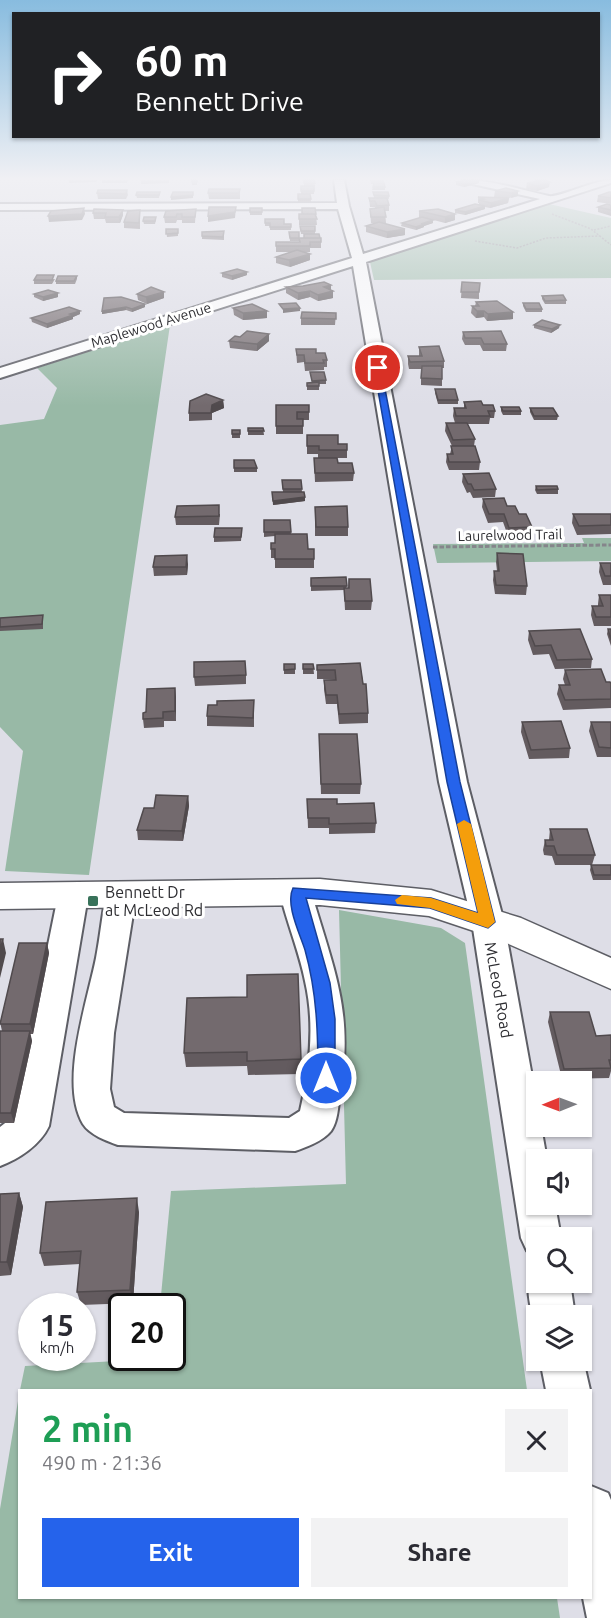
<!DOCTYPE html>
<html lang="en">
<head>
<meta charset="utf-8">
<style>
	:root { --surface:#fff; --page:#f2f2f3; --text:#2b2b33; --muted:#7c7c81; --accent:#2563eb }
	body { margin:0; font-family:Ubuntu,sans-serif; background:var(--page); color:var(--text); height:100vh; display:flex; flex-direction:column; font-size:22px; white-space:nowrap }
	* { box-sizing:border-box; margin:0 }
	p { font-size:20px; color:var(--muted) }
	.icon { flex:none; width:33px; height:33px; fill:none; stroke:currentColor; stroke-width:2; stroke-linecap:round; stroke-linejoin:round }
	.map { position:relative; flex:1; overflow:hidden }
	.sheet { position:absolute; left:18px; top:1389px; width:574px; height:210px; display:flex; flex-direction:column; background:var(--surface); border-radius:0px; box-shadow:0 2px 4px #0004 }
	.sheet>* { flex:none }
	.guide { position:absolute; left:12px; top:12px; width:588px; height:126px; border-radius:0px; box-shadow:0 2px 4px #0004; background:#202124; color:#fff; overflow:hidden }
	.needle { width:39px; rotate:269deg }
	.controls { position:absolute; left:526px; top:1071px; display:grid; gap:12px }
	.controls a { display:grid; place-items:center; width:66px; height:66px; border-radius:0px; background:var(--surface); box-shadow:0 2px 4px #0004; font-size:30px }
	.speed { position:absolute; left:18px; top:1293px; display:flex; gap:12px; font-size:30px; font-weight:700; text-align:center }
	.speed>* { display:grid; place-content:center; width:78px; height:78px; border-radius:50%; background:var(--surface); box-shadow:0 2px 4px #0004; line-height:1 }
	.speed small { font-size:15px; font-weight:400 }
	.speed .limit { border:3px solid #111; border-radius:9px; background:#fff; color:#111 }
	.pin { position:absolute; display:grid; place-items:center; width:51px; height:51px; color:#fff; margin:-26px; border:3px solid #fff; border-radius:50%; box-shadow:0 2px 6px #0007 }
	.me { position:absolute; width:66px; margin:-33px; rotate:0deg; stroke-linejoin:round; filter:drop-shadow(0 0 4px #0008) }
	.turn { display:flex; align-items:center; gap:21px; height:126px; padding:0 24px; font-size:27px }
	.turn .icon { width:78px; height:78px; stroke-width:2.5 }
	.turn b { display:block; font-size:42px; line-height:51px }
	.round { display:grid; place-items:center; flex:none; width:63px; height:63px; border-radius:0px; background:var(--page) }
	.summary { display:flex; align-items:center; justify-content:space-between; height:102px; padding:0 24px }
	h1 { font-size:36px; font-weight:700; line-height:45px; color:#1e9e55 }
	.cta { display:flex; gap:12px; margin-top:auto; padding:12px 24px }
	.cta a { flex:1; height:69px; border-radius:0px; background:var(--accent); color:#fff; font-size:24px; font-weight:700; line-height:69px; text-align:center }
	.cta a+a { background:var(--page); color:var(--text) }
	.map>svg:first-child { display:block }
	.green { fill:#98b9a6 }
	.lines { fill:none; stroke-linecap:round; stroke-linejoin:round }
	.minor-casing { stroke:#5d5e65; stroke-width:4 }
	.major-casing { stroke:#5d5e65; stroke-width:3 }
	.path-far1 { stroke:#85858b; stroke-width:1.5; stroke-dasharray:2 1.5; stroke-linecap:butt }
	.path { stroke:#85858b; stroke-width:3; stroke-dasharray:4.5 2; stroke-linecap:butt }
	.minor { fill:#fff; fill-rule:evenodd }
	.major { fill:#fff; fill-rule:evenodd }
	.wall { fill:#635b5f }
	.shaded-wall { fill:#504a4d }
	.building { fill:#736a6e; stroke:#504a4d; stroke-width:1.5 }
	.route { fill:#2563eb; stroke:#184099; stroke-width:1.5 }
	.slow { fill:#f59e0b }
	.poi-dot { fill:#38725a; stroke:#fff; stroke-width:2 }
	.labels { text-anchor:middle; dominant-baseline:central; stroke-width:6; stroke-linejoin:round; paint-order:stroke }
	.far-street-label { font-size:14px; fill:#2e2e32; stroke:#fff }
	.poi-label { font-size:16px; fill:#2e2e32; stroke:#fff; text-anchor:start }
	.street-label { font-size:16px; fill:#2e2e32; stroke:#fff }
</style>
</head>
<body>
<div class="map">
<svg width="611" height="1618" viewBox="0 0 611 1618">
	<rect width="100%" height="100%" fill="#dedee7"/>
	<path class="green" d="M549,204L611,218V278L374,280L370,262Z
		M170,325L89,875L5,871L23,751L0,727V425L44,419L57,388L37,368Z
		M582,538H611V561L437,563L433,544L584,543Z
		M339,910L441,928L465,943L527,1390H20L25,1366L172,1358V1306H160L171,1191L346,1184Z
		M19,1395L20,1598H557L560,1618H0V1509Z"/>
	<g class="lines">
		<g class="minor-casing">
			<path id="minor" d="M334,180H344L349,206L363,254L540,199L468,183L463,180C494,180 520,190 549,196C558,198 595,180 611,180V183L366,262L467,782L504,922L537,1104V1126H541L547,1160H537V1204H555L561,1238H537V1255L527,1251L521,1238L472,922L439,782L353,266L0,378V368L352,258L338,209L0,210V204L337,203Z
				M299,881L310,884L314,892L315,905C337,978 353,1017 340,1095C338,1106 338,1121 331,1131C323,1141 307,1147 295,1151L118,1145C107,1141 90,1135 83,1124C59,1083 87,1003 96,958C100,937 102,916 106,895L110,887L121,884L132,887L136,895L114,1033L110,1089L114,1107L124,1113L289,1118L300,1111C310,1069 315,1024 305,981C300,956 290,930 283,905L284,892L288,884Z
				M73,885L84,888L88,896L49,1126C40,1145 19,1159 0,1166V1127L13,1117L58,896L62,888Z
				M537,1267V1282H570L575,1316H537V1327C530,1310 522,1279 537,1267Z
				M582,1355L590,1390H546L540,1360H582Z
				M591,1486L608,1493L611,1500V1618H587L583,1598H591Z"/>
		</g>
		<g class="major-casing">
			<path id="major" d="M320,879L431,890L521,918L611,958V989L495,938L429,916L320,905L0,909V883Z"/>
		</g>
		<path class="path-far1" d="M552,214L591,229L611,245
			M594,230L611,226
			M475,241L517,248L546,238L600,236"/>
		<path class="path" d="M433,547L611,545"/>
		<use href="#minor" class="minor"/>
		<use href="#major" class="major"/>
	</g>
	<path class="wall" d="M69,180H98L96,182L69,183Z
		M102,180H128L127,183H102Z
		M141,180H169V183L141,184Z
		M197,180V185H192V182Z
		M304,180H314L315,186H304Z
		M370,180H384V182L378,183L385,187V190H372L374,184H371Z
		M536,180L549,187L537,191L526,189L527,183L535,182Z
		M456,182L479,183L464,187L456,185Z
		M301,186H314V194H310L311,202H298V194H301Z
		M240,189V199H209L208,193Z
		M127,190L128,195L126,199H98L97,193Z
		M495,191H518V196L509,198L508,203L490,208L485,207V209L465,215L455,213V210L479,205V203H478V197H494Z
		M160,192L159,198H137L136,195Z
		M373,192L389,196V199L387,198L389,205V211H385L386,223H380L405,235L387,238L366,232V226L379,223H371L370,209L375,208V207H370L369,198H374Z
		M611,192V204L597,202L598,196Z
		M611,205V216L598,212V207Z
		M250,208H262V215H250Z
		M196,209L195,223H182V220H177L176,223H165L164,217Z
		M123,210V215L120,223H106L105,219H94L93,213Z
		M419,211L455,214V220L445,223L422,217L433,223L424,226V227L416,230L401,226L402,223L422,217H419Z
		M299,214L316,215L317,225H299Z
		M140,216V229L124,228V222Z
		M265,219L284,224H291V230H270V226H265Z
		M156,220L155,224H144L143,221Z
		M300,226H315V234H301Z
		M166,229H178V236L167,237Z
		M224,231V240L202,239V232Z
		M289,232H299V241H290Z
		M304,234L321,238V248H310V252H304L310,260L290,267L276,263V257L291,252H276V242H300L304,238Z
		M222,273L247,275L232,280L222,277Z
		M77,276V279L75,284H56V281Z
		M55,279L52,284H34V280Z
		M462,282L479,292V299L461,298Z
		M286,287L331,291L333,298L318,301L310,297L298,300L286,293Z
		M58,293V297L43,301L34,297V294Z
		M137,294L164,298L147,304L138,300Z
		M542,296L566,300V304H545L542,299Z
		M476,302L513,312V319L487,321L484,317L476,318L471,313L472,306H475Z
		M523,303L542,309V312H526L523,306Z
		M145,304V307L132,312L126,310L102,314V311Z
		M233,308L267,311V318L243,320L234,315Z
		M80,311V314L73,317V319L47,328L32,322L31,318Z
		M336,313L335,325H301V318Z
		M534,325L559,328L551,333L534,328Z
		M463,332L507,344L506,351H483L480,345H465L462,339Z
		M269,334V341L257,351L230,348L229,341L240,337Z
		M419,347L444,361V368H442V386L421,385V369H409L408,364V356H419Z
		M296,349L316,353L327,360V367H324V370L305,371L304,362L297,363Z
		M310,372L326,380V384H319V390H307V383L312,382Z
		M435,389L458,400V404H438L435,393Z
		M223,400L224,408L212,413V420L189,421V413Z
		M464,402L483,405L495,411L494,418H490L489,424H467L475,439L474,446L480,462L479,470H449L446,462L447,454H450L452,446L445,431L446,423H455L453,416L454,408H464Z
		M276,405H309V420H303V434H276Z
		M501,407L521,411V415H503L501,411Z
		M530,408L558,416L557,420H534L530,412Z
		M248,428H263L264,435H248Z
		M232,430H240V438H232Z
		M307,435L338,444L347,450V458H337L338,463L354,473L353,481L315,482L314,458H318V454H307Z
		M234,468H257V472H234Z
		M463,474L496,489L495,497L473,498L470,492L467,493L462,482Z
		M282,480H301L302,492L305,501L273,505L272,492H283Z
		M536,486L558,489V494H537L535,490Z
		M483,499L507,506L519,514L532,527L531,536H508L503,522L488,523L482,507Z
		M315,507L348,527V536H315Z
		M220,514L219,525H176L175,517Z
		M573,514H611V534L577,535L572,523Z
		M290,520L291,534L308,549H314V568H275V558H271V549L275,543V536L264,537V532Z
		M242,528L241,541L214,542V537Z
		M497,553L527,586L526,595L495,594L493,580L494,571H497L496,562Z
		M600,563H611V585H603L599,572Z
		M188,564L187,575L154,576L153,567Z
		M311,578L347,586L346,588H348L349,579L372,601L371,610H345L344,590L311,591Z
		M599,595H611V626H594L591,615L592,606H598V604Z
		M43,615V629L0,631V618Z
		M608,629H611V646L607,634Z
		M529,631L592,659L591,668L555,669L549,654L533,655L528,640Z
		M360,663L368,713V723L339,724L337,704H326L324,689V680L335,679H317V665Z
		M284,664H295V674H284Z
		M303,664H313L314,674H303Z
		M565,670L611,684V708L563,710L557,694L559,685H565L563,679Z
		M246,675V684L195,686L194,677Z
		M175,688L176,721H164V727L144,728L143,719L146,712Z
		M254,700V727L207,726V716L217,705Z
		M522,722L570,748L569,758L529,759L521,732Z
		M591,722H611V757H597L589,731Z
		M319,734L361,784L360,794H321Z
		M188,796L189,806L183,841L138,840L137,830L154,808Z
		M307,799L376,823L375,833L329,834V828H308Z
		M550,829L595,855L592,865H555L552,856L544,855L543,850L545,840H549Z
		M591,865H611V880H593L590,870Z
		M47,943L49,953L33,1034H30L32,1041L14,1123H0V1031H2L0,1022Z
		M187,998L301,1059V1074L248,1075L247,1066L186,1067L184,1053Z
		M550,1012L596,1036L611,1035V1071L609,1078L562,1079L548,1022Z
		M19,1193L23,1207L11,1275L0,1276V1194Z
		M139,1212L133,1303L81,1305L77,1292L80,1264L44,1266L40,1253Z"/>
	<path class="shaded-wall" d="M384,180V182L371,184L372,181Z
		M479,180V183L464,187V184Z
		M550,182L549,187L537,191V186Z
		M518,191V196L511,198L512,193Z
		M193,192V198L171,200V197Z
		M509,198L508,203L490,208L491,203Z
		M485,206V209L465,215V212Z
		M236,207L235,218L208,222V216Z
		M84,208L85,214L82,220L49,222L48,216Z
		M123,210V215L120,223L119,217Z
		M455,214V220L445,223V217Z
		M433,220V223L424,226V227L416,230V227L421,224Z
		M405,229V235L387,238V232Z
		M310,254V260L290,267L289,260Z
		M247,272V275L232,280V276Z
		M331,285V292L333,291V298L318,301V295L324,287Z
		M310,291V297L298,300V293Z
		M164,292V298L147,304L146,297Z
		M58,293V297L43,301V297Z
		M145,304V307L132,312V309Z
		M126,307V310L102,314V311Z
		M300,308V311L283,313V309Z
		M80,311V314L73,317V319L47,328V324L70,314Z
		M267,311V318L243,320V313Z
		M477,311H484V317L476,318Z
		M513,312V319L487,321L488,314Z
		M560,325L559,328L551,333L552,329Z
		M269,334V341L257,351V344Z
		M223,400L224,408L212,413V420V405Z
		M305,497V501L273,505V501Z
		M187,555L188,564L187,575L186,567Z
		M175,688L176,697V721L175,711Z
		M188,796L189,806L183,841L182,831Z
		M3,939L6,953L0,978V950Z
		M47,943L49,953L33,1034L30,1024Z
		M30,1031L32,1041L14,1123L11,1113Z
		M19,1193L23,1207L11,1275L7,1262Z
		M137,1198L139,1212L133,1303L130,1290Z"/>
	<path class="building" d="M192,180H197V182H192Z
		M304,180H314L315,183H304Z
		M466,180H479L464,184L456,182Z
		M535,180H546L550,182L537,186L527,183L540,181Z
		M374,183H384L385,187H373Z
		M301,186H314V191H301Z
		M506,188L518,191L512,193L495,191Z
		M209,189H240L239,193H208Z
		M98,190H127L126,194L97,193Z
		M137,192H160L159,195H136Z
		M173,192H193V195L171,197Z
		M373,192H388L389,196L374,195Z
		M609,192H611V198L598,196Z
		M298,194H310L311,199H298Z
		M478,197L509,198L491,203L479,200L484,199Z
		M369,198H387L389,205L377,206L375,201H370Z
		M475,204L485,206L465,212L455,210Z
		M607,204L611,205V210L598,207Z
		M209,207H236L235,212L208,216Z
		M384,207L386,217H371L370,209Z
		M84,208L82,214L48,216L51,211Z
		M250,208H262V212H250Z
		M302,208H315L316,214H302Z
		M94,209L123,210L119,217H105L106,213H93Z
		M196,209L195,217H182V214H177L176,217H164L166,211Z
		M438,209L455,214L445,217L419,211Z
		M140,210L139,223L124,222L128,211Z
		M299,214H315L317,219H299Z
		M144,217H156L155,221H143Z
		M422,217L433,220L421,224H424L416,227L402,223Z
		M265,219H284V224H291V227H270V223H265Z
		M379,222L405,229L387,232L366,226Z
		M300,226H315V231H301Z
		M166,229H178V233L166,234Z
		M224,231L223,237L202,236V232Z
		M289,232H299V238H290Z
		M304,234H319L320,238H304Z
		M299,238H321V242H310V246H276V242H300Z
		M297,250L310,254L289,260L276,257Z
		M237,269L247,272L232,276L222,273Z
		M37,275H54L52,280H34Z
		M58,276H77L74,281H56Z
		M324,282L331,285L324,287L333,291L318,295L310,291L298,293L286,287L303,286Z
		M462,282L480,283L479,292H461Z
		M151,287L164,292L146,297L137,294Z
		M48,290L58,293L43,297L34,294Z
		M563,295L566,300L545,301L542,296Z
		M121,297L145,304L132,309L126,307L102,311L104,298Z
		M497,301L513,312L488,314L484,311H477L472,306H479L476,302Z
		M296,303L300,308L283,309L279,304Z
		M523,303H539L542,309H526Z
		M252,304L267,311L243,313L233,308Z
		M69,307L80,311L70,314L73,315L47,324L31,318Z
		M302,312L336,313V319L301,318Z
		M542,320L560,325L552,329L534,325Z
		M247,331L269,334L257,344L229,341L235,336L240,337Z
		M501,331L507,344H484L481,338H465L463,332Z
		M439,346L444,361L410,362L408,356H422L419,347Z
		M296,349H316V353H325L327,360H323L324,363H305L304,355H297Z
		M422,366H442V379L421,378Z
		M310,372H324L326,380L312,381Z
		M319,382V386H307V383Z
		M435,389H455L458,400H438Z
		M206,394L223,400L212,405L211,413H189L190,401Z
		M481,401L483,405H493L495,411H488L490,416H456L454,408H466L464,402Z
		M276,405H309V412H297V419H303V426H276Z
		M501,407H519L521,411H503Z
		M530,408H553L558,416H534Z
		M446,423H467L475,439L453,440Z
		M248,428H263L264,431H248Z
		M232,430H240V434H232Z
		M307,435H338V444H347V450H319V446H307Z
		M451,446H475L480,462H449L447,454H453Z
		M314,458H337L338,463H352L354,473H315Z
		M234,460H254L257,468H234Z
		M489,473L496,489L474,490L471,484H468L463,474Z
		M282,480H301L302,489H283Z
		M536,486H557L558,489L537,490Z
		M272,492H304L305,497L273,501Z
		M504,498L507,506H515L519,514H526L532,527L509,528L504,514H489L483,499Z
		M219,505V516L175,517L177,506Z
		M347,506L348,527H316L315,507Z
		M573,514H611V525L579,526Z
		M264,520H290L291,532H264Z
		M215,528H242L241,537H214Z
		M275,534H307L308,549H314V559H275V549H271V543H275Z
		M497,553L523,554L527,586L496,585L494,571H499Z
		M187,555L186,567H153L155,556Z
		M600,563H611V576H605Z
		M346,577L347,586H311V578Z
		M349,579H370L372,601H345L344,588H349Z
		M599,595H611V617H596L592,606H603Z
		M43,615L42,624L0,627V618Z
		M580,629L592,659L557,660L551,645L535,646L529,631Z
		M608,629H611V640Z
		M245,661L246,675L194,677V662Z
		M360,663L363,684H366L368,713L339,714L337,695H326L324,680H336L335,670H317V665Z
		M284,664H295V669L284,670Z
		M303,664H313L314,669H303Z
		M601,669L606,682H610L611,684V699L565,700L559,685H570L565,670Z
		M175,688V711L163,712V718L143,719V713L146,712L147,689Z
		M254,700L253,718L207,716L208,705H217V701Z
		M561,721L570,748L531,750L522,722Z
		M591,722H611V748L599,747Z
		M319,734H357L361,784H321Z
		M156,795L188,796L182,831L137,830L144,808H154Z
		M307,799H337V804L374,803L376,823L329,824V818H308Z
		M550,829H587L595,855H557L554,846H546L545,840H553Z
		M591,865H611V875H594Z
		M0,939H3L0,950Z
		M19,943H47L30,1024H0Z
		M298,974L301,1059L247,1061V1052L184,1053L187,998L247,997V975Z
		M550,1012H589L596,1036L611,1035V1060H609L611,1068L564,1069Z
		M0,1031H30L11,1113H0Z
		M19,1193L7,1262H0V1194Z
		M137,1198L130,1290L77,1292L81,1251L40,1253L46,1202Z"/>
	<linearGradient id="sky" x2="0" y2="1"><stop stop-color="#88bcdf"/><stop offset="0.44" stop-color="#f0f0f4"/><stop offset="1" stop-color="#f0f0f4" stop-opacity="0"/></linearGradient>
	<rect width="611" height="406" fill="url(#sky)"/>
	<path class="route" d="M378,366L381,368L460,782L495,922L488,928L430,908L306,898L330,983L335,1019V1078L332,1083L326,1085L320,1083L318,1078C318,1033 317,993 305,950C300,934 285,904 293,888L431,898L478,913L447,782L374,368Z"/>
	<path class="slow" d="M464,820L471,824L495,922L488,928L430,908L397,904L395,900L402,895L431,898L478,913L457,824Z"/>
	<rect class="poi-dot" x="87" y="895" width="12" height="12" rx="3"/>
	<g class="labels">
		<g class="far-street-label">
			<text transform="translate(151 325) rotate(-17)">Maplewood Avenue</text>
			<text transform="translate(510 535) rotate(-1)">Laurelwood Trail</text>
		</g>
		<g class="poi-label">
			<text x="105" y="892">Bennett Dr<tspan x="105" dy="18">at McLeod Rd</tspan></text>
		</g>
		<g class="street-label">
			<text transform="translate(499 990) rotate(80)">McLeod Road</text>
		</g>
	</g>
</svg>
<div class="controls">
<a><svg class="needle" viewBox="-14 -14 28 28"><path d="M0-13l5 13h-10z" fill="#e53935"/><path d="M0 13l5-13h-10z" fill="#7c7c81"/></svg></a>
<a><svg class="icon" aria-label="sound" viewBox="0 0 24 24"><path d="M4 9h4l5-4v14l-5-4H4zM17 9q2 3 0 6"/></svg></a>
<a><svg class="icon" aria-label="search" viewBox="0 0 24 24"><circle cx="10" cy="10" r="6"/><path d="M15 15l6 6"/></svg></a>
<a><svg class="icon" aria-label="layers" viewBox="0 0 24 24"><path d="M12 4l9 5-9 5-9-5zM3 14l9 5 9-5"/></svg></a>
</div>
<div class="speed"><div>15<small>km/h</small></div><div class="limit">20</div></div>
<div class="pin" style="left:378px;top:368px;background:#d93025"><svg class="icon" aria-label="arrive" viewBox="0 0 24 24"><path d="M6 21V4h12l-3 4 3 4H6"/></svg></div>
<svg class="me" style="left:326px;top:1078px" viewBox="-20 -20 40 40"><circle r="17" fill="#2563eb" stroke="#fff" stroke-width="3"/><path d="M0-11L8 9 0 5-8 9z" fill="#fff"/></svg>
<div class="guide">
<div class="turn"><svg class="icon" aria-label="right" viewBox="0 0 24 24"><path d="M7 20v-9h11M14 6l5 5-5 5"/></svg><div><b>60 m</b>Bennett Drive</div></div>
</div>
<section class="sheet">
<div class="summary"><div><h1>2 min</h1><p>490 m · 21:36</p></div><a class="round"><svg class="icon" aria-label="close" viewBox="0 0 24 24"><path d="M6 6l12 12M18 6L6 18"/></svg></a></div>
<div class="cta"><a>Exit</a><a>Share</a></div>
</section>
</div>
</body>
</html>
